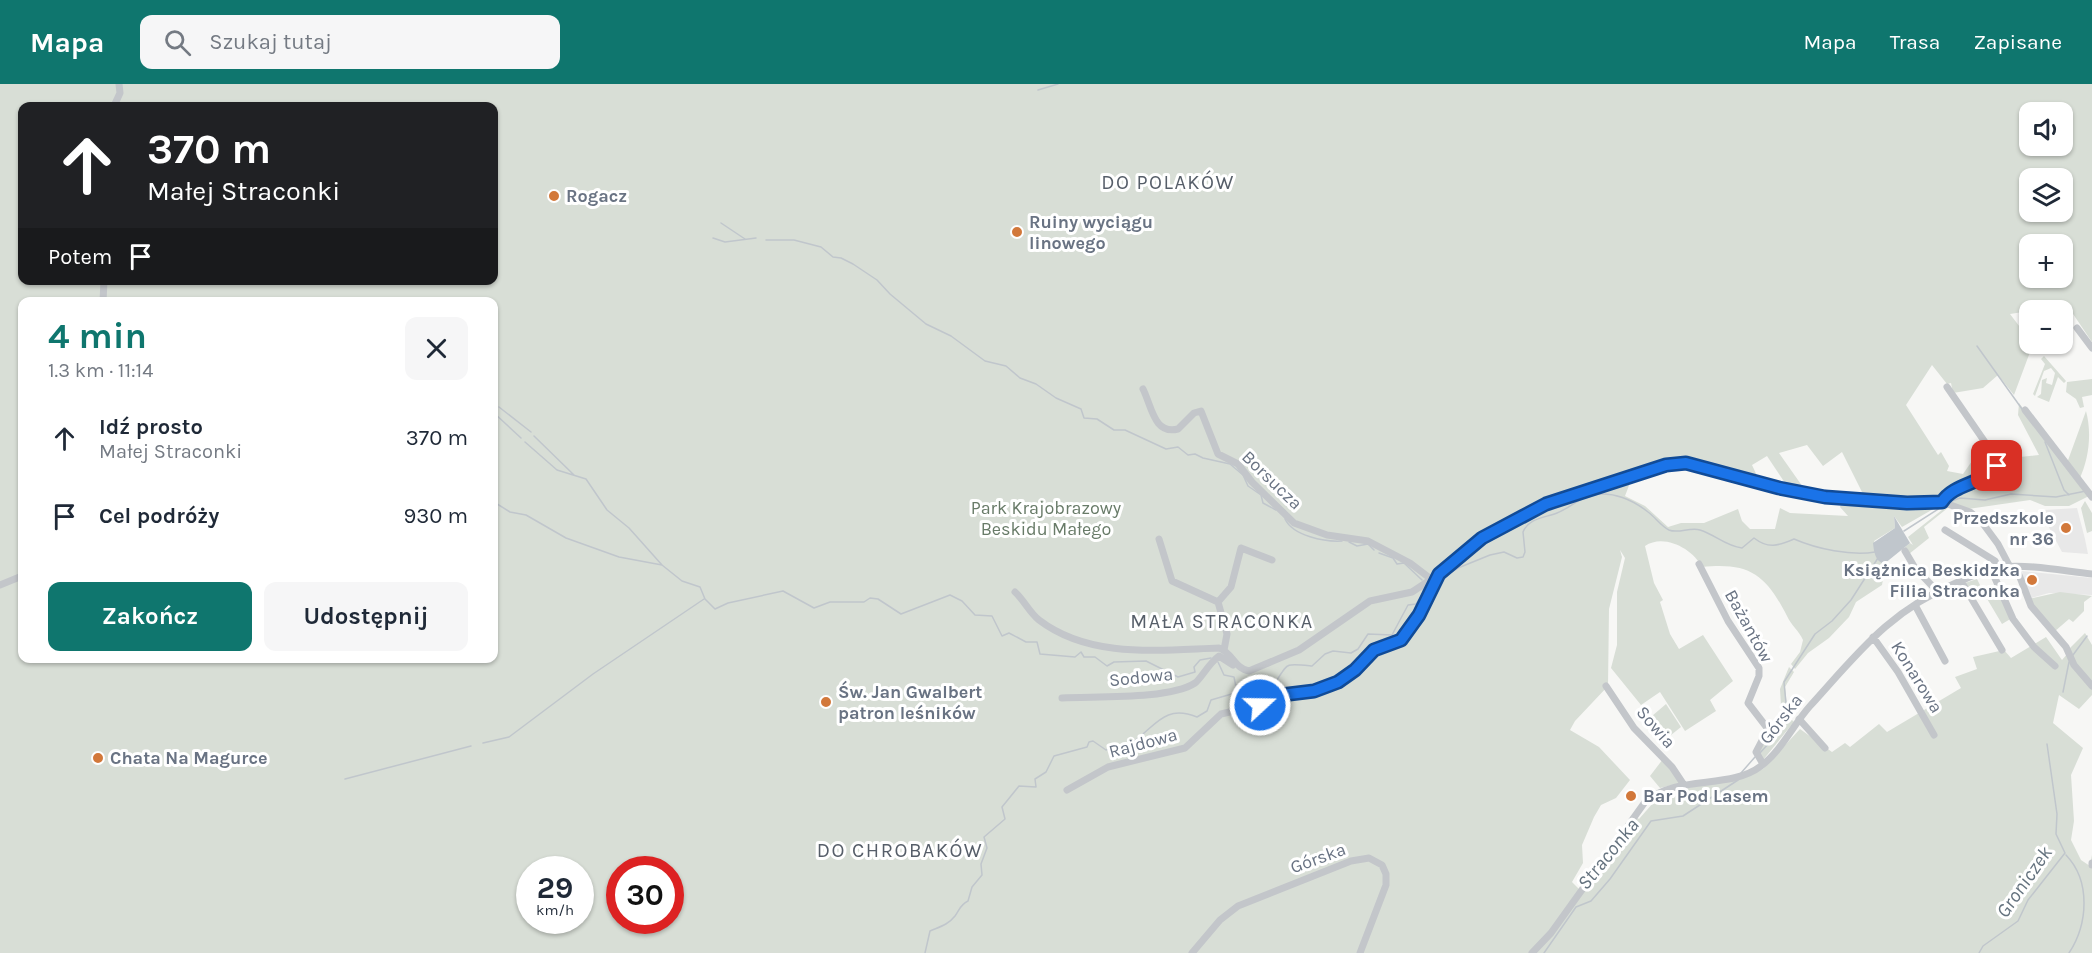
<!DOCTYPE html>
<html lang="pl">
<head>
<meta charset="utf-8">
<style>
	:root { --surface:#fff; --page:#f6f6f7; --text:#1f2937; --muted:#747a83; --accent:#0f766e }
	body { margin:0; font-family:Karla,sans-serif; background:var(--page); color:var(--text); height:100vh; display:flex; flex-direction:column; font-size:22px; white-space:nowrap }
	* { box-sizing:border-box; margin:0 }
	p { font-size:20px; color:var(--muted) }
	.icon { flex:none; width:33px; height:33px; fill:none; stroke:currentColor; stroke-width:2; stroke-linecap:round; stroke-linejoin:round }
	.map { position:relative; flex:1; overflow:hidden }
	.details { position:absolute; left:18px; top:213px; width:480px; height:366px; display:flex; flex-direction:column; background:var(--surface); border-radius:12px; box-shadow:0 2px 4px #0004 }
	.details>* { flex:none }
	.top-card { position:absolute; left:18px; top:18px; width:480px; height:183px; border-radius:12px; box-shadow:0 2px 4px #0004; background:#202124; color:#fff; overflow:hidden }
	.controls { position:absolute; left:2019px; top:18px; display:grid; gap:12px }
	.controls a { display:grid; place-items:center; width:54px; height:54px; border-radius:12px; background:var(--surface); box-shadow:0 2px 4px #0004; font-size:30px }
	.speed { position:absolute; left:516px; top:772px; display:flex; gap:12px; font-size:30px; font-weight:700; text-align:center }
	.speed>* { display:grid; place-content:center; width:78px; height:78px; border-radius:50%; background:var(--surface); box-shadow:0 2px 4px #0004; line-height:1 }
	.speed small { font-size:15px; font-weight:400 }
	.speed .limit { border:9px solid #d22; background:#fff; color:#111 }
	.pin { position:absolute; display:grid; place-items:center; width:51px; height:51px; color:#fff; margin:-26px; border-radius:12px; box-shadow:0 3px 9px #0006 }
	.me { position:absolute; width:66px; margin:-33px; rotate:69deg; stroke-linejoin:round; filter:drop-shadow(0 0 4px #0008) }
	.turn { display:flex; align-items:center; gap:21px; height:126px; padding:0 30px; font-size:27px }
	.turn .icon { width:78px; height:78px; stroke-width:2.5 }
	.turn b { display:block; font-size:42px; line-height:51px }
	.then { display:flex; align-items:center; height:57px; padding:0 30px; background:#0003; gap:12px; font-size:22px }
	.round { display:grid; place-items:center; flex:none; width:63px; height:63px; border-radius:12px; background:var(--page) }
	.headline { display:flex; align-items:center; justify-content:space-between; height:102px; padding:0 30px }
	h1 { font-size:36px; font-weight:700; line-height:45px; color:var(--accent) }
	.cta { display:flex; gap:12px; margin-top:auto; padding:12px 30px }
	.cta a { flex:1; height:69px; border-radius:12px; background:var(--accent); color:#fff; font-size:24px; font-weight:700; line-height:69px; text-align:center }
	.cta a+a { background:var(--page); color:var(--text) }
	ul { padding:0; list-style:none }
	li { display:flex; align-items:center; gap:18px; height:78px; padding:0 30px }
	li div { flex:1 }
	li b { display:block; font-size:22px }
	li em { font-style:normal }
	header { display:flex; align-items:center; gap:36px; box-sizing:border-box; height:84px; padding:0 30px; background:var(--accent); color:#fff }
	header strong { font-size:28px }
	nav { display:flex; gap:33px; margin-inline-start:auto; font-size:21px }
	.search { width:420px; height:54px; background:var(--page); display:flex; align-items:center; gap:15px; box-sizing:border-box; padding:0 21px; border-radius:12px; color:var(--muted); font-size:22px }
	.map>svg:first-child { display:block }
	.built { fill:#e8e8e8 }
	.green { fill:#d8ded6; fill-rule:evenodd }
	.water { fill:#c0c6cc }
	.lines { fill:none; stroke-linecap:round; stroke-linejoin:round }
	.stream { stroke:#c0c6cc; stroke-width:1.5 }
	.minor { stroke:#c3c6ca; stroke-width:7 }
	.route-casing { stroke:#114b97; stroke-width:15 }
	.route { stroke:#1a73e8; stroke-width:10 }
	.poi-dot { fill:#d2783a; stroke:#fff; stroke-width:2 }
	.labels { text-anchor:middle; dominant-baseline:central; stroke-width:6; stroke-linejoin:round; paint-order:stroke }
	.poi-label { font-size:18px; font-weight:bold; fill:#697383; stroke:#fff; text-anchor:start }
	.street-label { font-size:18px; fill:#697383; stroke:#fff }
	.park-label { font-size:18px; fill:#687b68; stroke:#fff }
	.neighbourhood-label { font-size:20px; letter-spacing:1.5px; fill:#565e69; stroke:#fff }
	.water-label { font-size:20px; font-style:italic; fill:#65737f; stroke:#fff }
</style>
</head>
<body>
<header>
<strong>Mapa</strong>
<div class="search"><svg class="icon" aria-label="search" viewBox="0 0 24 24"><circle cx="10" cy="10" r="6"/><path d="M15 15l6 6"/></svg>Szukaj tutaj</div>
<nav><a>Mapa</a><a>Trasa</a><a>Zapisane</a></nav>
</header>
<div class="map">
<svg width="2092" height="869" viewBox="0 0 2092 869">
	<rect width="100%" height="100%" fill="#f7f7f5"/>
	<path class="built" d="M2077,424L2085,455L2088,470L2062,468L2043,432L2045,426Z
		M2022,487L2092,494V511L2049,509L2028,515Z"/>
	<path class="green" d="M0,0H2092V258L2067,221L2010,230L2029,255L2030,260H2033L2014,311L1998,291L1983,304L1953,309L1951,299L1947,300L1932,281L1906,321L1938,371L1941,368L1949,382L1947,387L1963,390L1985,358L1996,373L1994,385L1940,415L1918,418L1864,412L1842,368L1823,382L1807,361L1779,369L1805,406L1787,402L1767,372L1752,381L1759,396L1687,378L1633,391L1625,412L1645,422L1668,443L1681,439H1704L1738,425L1742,437L1750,445H1775L1780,424L1790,429L1848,432L1840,423L1842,417L1942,420L1902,443L1894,432L1895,444L1874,457L1884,480L1886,478L1882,501L1856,518L1849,533L1829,554L1808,569L1795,585L1791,580L1800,568L1803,556C1799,547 1791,541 1787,532C1766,491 1750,478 1702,483C1693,465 1664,449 1645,462L1654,499L1663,516L1660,518L1670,550L1679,565L1703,551L1733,597L1710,616L1716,627L1685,647L1660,608L1641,621L1611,584L1617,561V508L1625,474L1620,466L1622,473L1609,525L1608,602L1575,637L1570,646L1599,663L1630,696L1616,714L1601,721L1594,733L1582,761L1583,779L1572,798L1579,805L1634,741L1633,738L1636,733L1639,735L1653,719L1689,708L1687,704L1723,697L1763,685L1800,645L1832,668L1845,659L1850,663L1879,640L1887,648L1961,604L1955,593L1977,585L1973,573L2004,566L2011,574L2046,553L2062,576L2068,569L2092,604V611L2079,625L2059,611L2053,639L2083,664L2071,691L2074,737L2071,756L2081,776L2090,782L2092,771V869H0ZM22,22H494V196H22ZM2030,28H2062V62H2030ZM2030,94H2062V128H2030ZM2030,160H2062V194H2030ZM22,218H494V574H22ZM530,786H580V837H530ZM620,786H670V837H620Z
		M2044,272L2066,297L2064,299L2058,293L2049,318L2037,313L2041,310L2042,296L2047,294L2046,299L2052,301L2055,289L2051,284L2044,287L2035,312L2033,310L2045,280L2041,275Z
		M2092,295V311L2082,313L2084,323L2080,324L2076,315L2066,308L2067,298Z
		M2019,319L2089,412L2069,422H2045L2030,416L1968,425L1947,418V414L1977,396L2001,375L2039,371L2018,331Z
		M2086,327C2092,349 2089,375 2079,396L2067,379Z
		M2085,417L2092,429V447L2087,449L2081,424Z
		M1947,422L1949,423L1924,443L1929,454L1909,470L1905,463L1910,459L1913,461L1908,453Z
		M1977,495L1983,507L1973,513L1965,499Z
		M1998,507L2012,534L2002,540L1986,513Z
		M2060,508L2092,512L2084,518V527L2073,538L2069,535L2054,548L2028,515Z
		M2085,549L2092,561V600L2079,585L2069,565Z
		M1789,583L1794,588L1785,603L1788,632L1794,638L1763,676L1758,667L1771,647L1775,649L1782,639L1780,605Z
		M1666,620L1681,643L1671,651L1663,648L1652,632Z
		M1663,675L1680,699L1660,704L1650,692Z"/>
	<path class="water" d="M1894,432L1910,459L1884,480C1875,477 1874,468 1873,459L1895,444Z"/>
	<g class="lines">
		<path class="stream" d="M1038,6L1058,0
			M721,139L745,155
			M713,154L725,158L756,154
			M766,156H794L821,163L833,173L841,174L853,180L877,196L890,210L926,240L951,252L985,277L1006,282L1020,294L1036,300L1056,314L1081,325L1084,334L1097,335L1114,346H1125L1166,365L1178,363L1188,371L1195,370L1203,374L1230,380L1243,391L1248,402L1261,411L1263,419L1276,426
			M1977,262L2022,325
			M499,323L531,348
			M494,329L521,354
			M534,352L574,391
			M525,358L557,386L586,395L607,426L629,444L662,481L682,497L700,503L705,515L715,525L728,519L783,507L814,524L830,518H864L870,514L878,515L901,530L950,511L962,517L975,531L992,532L1002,552L1009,549L1026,558H1037L1040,570L1075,573L1081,568L1084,573H1095L1107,582L1114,578L1146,577L1178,593L1195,588L1194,583L1200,576L1211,574
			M2045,358L2064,406L2069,411
			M494,418L510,428L526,431L566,454L619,473L662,481
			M1949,418L1960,414L1985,416L2011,410L2056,413L2086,407
			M1285,435C1293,452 1325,458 1342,457
			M1904,447L1943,422
			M1349,458L1357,462L1368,460L1374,466
			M1379,469L1393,474L1397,480L1404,479L1422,496
			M1429,502L1458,484L1490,471L1504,468L1517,474L1523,473L1525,468L1523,448C1529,434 1544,434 1557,429C1570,424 1578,414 1593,411C1613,407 1633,416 1648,428C1655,433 1661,442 1669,446C1678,450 1690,443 1700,446C1716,451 1725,462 1742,464L1754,454C1768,465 1778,462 1794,455C1817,465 1851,472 1875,468
			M2073,571L2087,552
			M1218,578L1224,591L1234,593L1237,608
			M2063,608L2069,578
			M483,659L509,653L593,590L704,515
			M1759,670L1781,646L1787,630L1784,598L1815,550L1832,537L1851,516L1878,474
			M1741,689L1755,673
			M345,695L471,662
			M2066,771C2091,797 2088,840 2069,869
			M925,869L930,847C939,843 948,841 955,832C960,825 960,821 968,817L972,803L982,791L981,780L987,764L984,753L1005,735L1002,723L1019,702L1036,703L1035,695L1046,688L1054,672L1087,663L1089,658L1093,657L1106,666C1114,663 1127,662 1133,658C1156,642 1164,620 1197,633L1207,627L1211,616L1259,602H1273C1289,579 1282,579 1312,582L1325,570L1333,567L1351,569L1358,565L1368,550L1392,551L1408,521L1416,520L1423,510
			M1544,869L1576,823L1591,817L1610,795L1651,737L1683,732L1738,696
			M1979,869L1983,862L2018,837L2028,816L2065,769L2056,750L2057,730L2047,660"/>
		<path class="minor" d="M114,22L120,9L119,0
			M103,218L104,196
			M2077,244L2092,264
			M1143,305C1152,323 1154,351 1178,345L1194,329L1201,327L1218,370L1238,380L1252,398L1294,439L1327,451L1368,457L1410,479L1431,495
			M2025,326L2092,413
			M1942,418C1954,399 1992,400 1998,377L1947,303
			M1945,446L1995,477L1999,484
			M1159,455L1172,497L1218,518L1227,550L1224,566
			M1905,467L1915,484L1938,508
			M1699,480L1728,537L1759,584V592L1748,619L1768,645L1756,668L1763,680
			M2016,483L2031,522L2066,563L2074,581L2092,602
			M1991,485L2013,535L2034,563L2055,582
			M1961,497L2002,566
			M0,501L22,492
			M1015,508C1024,516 1029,528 1039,536C1090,575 1159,566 1219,564C1232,568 1235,585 1249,587L1299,566L1370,517L1412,508L1456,479L1474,458L1546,420L1674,379H1686L1820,412L1907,419L1942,418L1970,428L1981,437L1998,460L2010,483
			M1218,518L1231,503L1241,464L1272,476
			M1915,521L1945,577
			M1873,553L1898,588L1934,651
			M1606,602L1634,644L1672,683L1684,701
			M1062,614C1094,612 1169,616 1195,599C1200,596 1209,579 1219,572L1233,581
			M1799,635L1825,664
			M1067,706L1108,683L1185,664L1221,630L1260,621L1281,611L1308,608L1329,602L1355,586L1374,566L1401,556L1424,522L1427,499
			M2092,781V779
			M1192,869L1220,836L1238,822L1351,777L1369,774L1382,781L1386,790V801L1360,869
			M1532,869L1551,849L1645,718C1677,690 1730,706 1761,682C1782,666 1793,641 1810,622C1859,568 1889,527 1958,498C1972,492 1987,485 2001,483C2030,480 2063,487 2092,490"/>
	</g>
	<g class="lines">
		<g class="route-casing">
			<path id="route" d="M1260,621L1281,611L1314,607L1338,598L1355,586L1374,566L1401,556L1419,531L1439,490L1482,454L1546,420L1666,381L1686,379L1779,404L1825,413L1907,419L1942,418C1954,399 1984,400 1997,382"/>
		</g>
		<use href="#route" class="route"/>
	</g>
	<g class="poi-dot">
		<circle cx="554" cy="112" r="6"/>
		<circle cx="1017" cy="148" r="6"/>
		<circle cx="2066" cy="444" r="6"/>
		<circle cx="2032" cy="496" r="6"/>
		<circle cx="826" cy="618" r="6"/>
		<circle cx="98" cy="674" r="6"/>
		<circle cx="1631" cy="712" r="6"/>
	</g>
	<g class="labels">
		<g class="poi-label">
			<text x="566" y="112">Rogacz</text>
			<text x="1029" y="138">Ruiny wyciągu<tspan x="1029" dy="21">linowego</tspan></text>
			<text x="2054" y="434" text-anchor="end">Przedszkole<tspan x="2054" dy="21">nr 36</tspan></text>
			<text x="2020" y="486" text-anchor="end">Książnica Beskidzka<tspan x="2020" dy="21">Filia Straconka</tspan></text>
			<text x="838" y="608">Św. Jan Gwalbert<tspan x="838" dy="21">patron leśników</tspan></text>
			<text x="110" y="674">Chata Na Magurce</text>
			<text x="1643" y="712">Bar Pod Lasem</text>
		</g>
		<g class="street-label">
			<text transform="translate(1272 396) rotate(44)">Borsucza</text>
			<text transform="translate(1749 542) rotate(61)">Bażantów</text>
			<text transform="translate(1141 593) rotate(-6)">Sodowa</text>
			<text transform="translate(1917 593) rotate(58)">Konarowa</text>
			<text transform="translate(1781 635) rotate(-52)">Górska</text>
			<text transform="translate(1656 643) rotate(49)">Sowia</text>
			<text transform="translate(1143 659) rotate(-15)">Rajdowa</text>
			<text transform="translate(1318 774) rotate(-20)">Górska</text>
		</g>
		<g class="park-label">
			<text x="1046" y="424">Park Krajobrazowy<tspan x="1046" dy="21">Beskidu Małego</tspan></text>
		</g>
		<g class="neighbourhood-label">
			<text x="1168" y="98">DO POLAKÓW</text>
			<text x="1222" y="537">MAŁA STRACONKA</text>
			<text x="900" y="766">DO CHROBAKÓW</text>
		</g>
		<g class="water-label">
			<text transform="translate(1608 770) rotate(-51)">Straconka</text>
			<text transform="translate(2024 798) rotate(-55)">Groniczek</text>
		</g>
	</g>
</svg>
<div class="controls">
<a><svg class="icon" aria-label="sound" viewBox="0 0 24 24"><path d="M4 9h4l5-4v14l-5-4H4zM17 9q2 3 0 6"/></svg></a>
<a><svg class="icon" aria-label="layers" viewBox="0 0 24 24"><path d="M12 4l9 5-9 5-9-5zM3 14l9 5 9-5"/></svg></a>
<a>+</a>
<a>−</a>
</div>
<div class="speed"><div>29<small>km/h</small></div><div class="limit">30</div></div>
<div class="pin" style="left:1997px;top:382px;background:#d93025"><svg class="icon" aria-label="arrive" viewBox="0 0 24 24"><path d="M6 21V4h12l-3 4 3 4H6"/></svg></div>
<svg class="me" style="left:1260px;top:621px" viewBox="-20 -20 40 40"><circle r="17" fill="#1a73e8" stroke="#fff" stroke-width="3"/><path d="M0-11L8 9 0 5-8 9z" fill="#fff"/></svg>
<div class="top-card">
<div class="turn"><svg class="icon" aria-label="ahead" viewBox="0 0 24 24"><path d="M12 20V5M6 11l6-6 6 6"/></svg><div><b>370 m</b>Małej Straconki</div></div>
<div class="then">Potem<svg class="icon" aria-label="arrive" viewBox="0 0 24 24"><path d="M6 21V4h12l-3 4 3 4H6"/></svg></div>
</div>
<section class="details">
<div class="headline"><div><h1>4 min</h1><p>1.3 km · 11:14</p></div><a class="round"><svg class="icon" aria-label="close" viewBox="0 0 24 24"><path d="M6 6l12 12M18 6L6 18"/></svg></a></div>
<ul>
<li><svg class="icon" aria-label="ahead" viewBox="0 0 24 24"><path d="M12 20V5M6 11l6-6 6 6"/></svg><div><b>Idź prosto</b><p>Małej Straconki</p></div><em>370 m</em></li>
<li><svg class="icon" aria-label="arrive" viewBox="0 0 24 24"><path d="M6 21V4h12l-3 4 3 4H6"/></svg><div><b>Cel podróży</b></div><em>930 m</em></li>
</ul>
<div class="cta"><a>Zakończ</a><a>Udostępnij</a></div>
</section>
</div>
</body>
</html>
